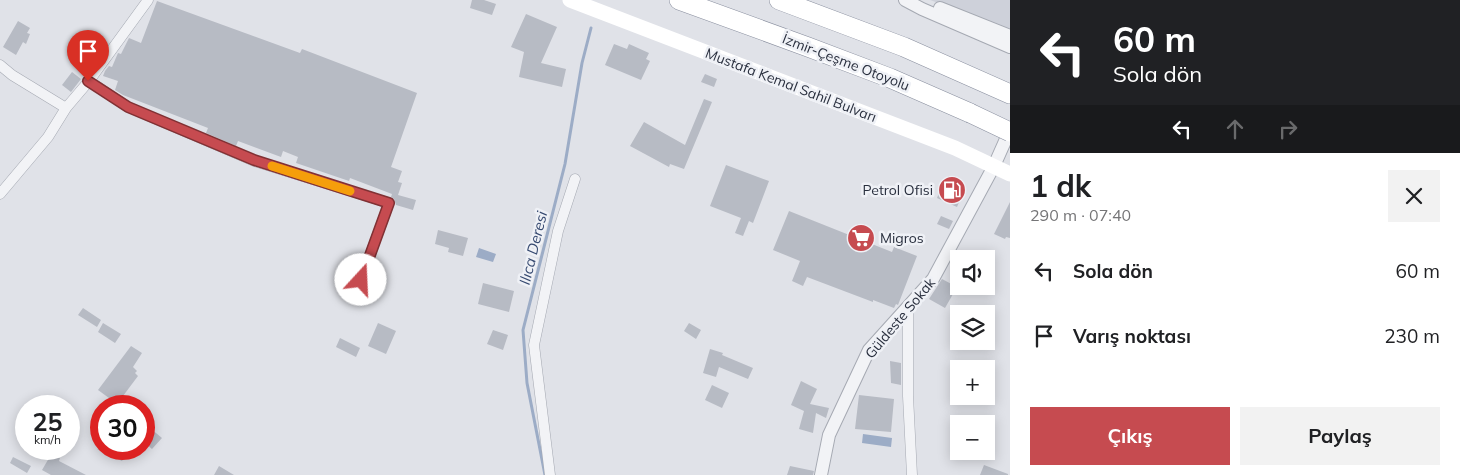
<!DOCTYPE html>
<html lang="tr">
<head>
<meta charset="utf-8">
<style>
	:root { --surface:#fff; --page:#f2f2f2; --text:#202124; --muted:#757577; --accent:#c64b50 }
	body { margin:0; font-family:Mulish,sans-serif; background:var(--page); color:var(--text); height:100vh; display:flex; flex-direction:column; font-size:19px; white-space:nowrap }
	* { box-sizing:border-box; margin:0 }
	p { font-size:16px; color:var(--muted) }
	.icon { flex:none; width:28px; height:28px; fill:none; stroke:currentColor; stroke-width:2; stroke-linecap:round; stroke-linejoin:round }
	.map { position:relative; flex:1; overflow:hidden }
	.panel { display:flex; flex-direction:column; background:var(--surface); width:450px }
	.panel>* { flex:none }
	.banner { background:#202124; color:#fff; overflow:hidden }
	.controls { position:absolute; left:950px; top:250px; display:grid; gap:10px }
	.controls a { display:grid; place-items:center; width:45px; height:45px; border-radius:0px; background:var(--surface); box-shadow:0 2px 12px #0003; font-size:25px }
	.speed { position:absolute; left:15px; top:395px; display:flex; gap:10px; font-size:25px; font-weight:700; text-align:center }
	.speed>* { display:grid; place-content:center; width:65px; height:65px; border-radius:50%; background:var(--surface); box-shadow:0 2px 12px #0003; line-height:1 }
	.speed small { font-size:12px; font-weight:400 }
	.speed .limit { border:8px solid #d22; background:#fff; color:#111 }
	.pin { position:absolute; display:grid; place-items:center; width:42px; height:42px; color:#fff; margin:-51px -21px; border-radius:50% 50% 50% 0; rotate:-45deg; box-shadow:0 0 5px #0007 }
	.pin .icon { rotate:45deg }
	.me { position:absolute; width:55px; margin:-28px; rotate:20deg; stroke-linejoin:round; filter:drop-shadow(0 0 4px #0008) }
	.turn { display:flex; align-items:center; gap:18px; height:105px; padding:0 20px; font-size:22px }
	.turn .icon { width:65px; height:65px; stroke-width:2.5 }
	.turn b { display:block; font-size:35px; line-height:42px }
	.lanes { display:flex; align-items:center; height:48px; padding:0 20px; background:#0003; justify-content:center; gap:25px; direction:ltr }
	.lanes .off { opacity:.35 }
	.round { display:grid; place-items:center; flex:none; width:52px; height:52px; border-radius:0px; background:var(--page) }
	.headline { display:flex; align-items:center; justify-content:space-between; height:85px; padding:0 20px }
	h1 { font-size:30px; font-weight:700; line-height:38px }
	.action { display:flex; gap:10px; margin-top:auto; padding:10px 20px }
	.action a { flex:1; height:58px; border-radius:0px; background:var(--accent); color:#fff; font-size:20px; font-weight:700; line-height:58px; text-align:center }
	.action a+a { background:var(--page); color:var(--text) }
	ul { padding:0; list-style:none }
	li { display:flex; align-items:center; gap:15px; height:65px; padding:0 20px }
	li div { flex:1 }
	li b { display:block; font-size:19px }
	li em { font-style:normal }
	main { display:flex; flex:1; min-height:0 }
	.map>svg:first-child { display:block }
	.built { fill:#ced1da }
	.water { fill:#9cacc6 }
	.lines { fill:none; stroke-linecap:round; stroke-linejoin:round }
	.stream { stroke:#9cacc6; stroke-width:3 }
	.building { fill:#b7bbc4 }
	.minor-casing { stroke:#a5a9b2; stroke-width:11 }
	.tertiary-casing { stroke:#a5a9b2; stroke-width:14 }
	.motorway-casing { stroke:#888e9e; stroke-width:20 }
	.minor { stroke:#f2f3f6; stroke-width:10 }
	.tertiary { stroke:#f2f3f6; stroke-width:12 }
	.secondary { stroke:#fff; stroke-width:15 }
	.motorway { stroke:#fff; stroke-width:19 }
	.motorway-bridge-casing { stroke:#888e9e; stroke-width:20; stroke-linecap:butt }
	.motorway-bridge { stroke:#fff; stroke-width:19 }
	.route-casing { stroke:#813134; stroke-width:12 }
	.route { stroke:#c64b50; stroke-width:9 }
	.slow { stroke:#f59e0b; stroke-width:9 }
	.labels { text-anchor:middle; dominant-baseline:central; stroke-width:5; stroke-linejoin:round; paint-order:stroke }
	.street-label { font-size:14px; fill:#292f3e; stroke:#eff1f6 }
	.poi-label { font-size:14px; fill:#292f3e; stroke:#eff1f6; text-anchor:end }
	.water-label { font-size:15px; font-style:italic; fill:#364970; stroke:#eff1f6 }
</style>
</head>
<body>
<main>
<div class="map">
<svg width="1010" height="475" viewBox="0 0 1010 475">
	<rect width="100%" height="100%" fill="#e0e2e8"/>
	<path class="built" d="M930,0H1010V29Z"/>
	<path class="water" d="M479,248L496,254L493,262L476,257Z
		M863,434L892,438L891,447L862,443Z"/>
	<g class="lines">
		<path class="stream" d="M545,475L527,383L523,330L565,164L582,63L591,28"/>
	</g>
	<path class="building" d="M472,0H484L496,4L492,15L470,8Z
		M157,1L300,53L302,49L417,93L391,167L402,171L398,182L402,183L398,195L416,200L413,210L396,205L394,199L391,197L392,194L350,178L349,181L296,163L298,157L283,151L281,157L238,141L236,146L206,133L208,128L123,95L115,90L118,81L103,76L105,71L109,66L112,67L118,53L121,54L129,38L141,43Z
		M526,14L557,27L541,63L566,69L562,87L519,77L524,52L511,47Z
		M18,21L30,28L27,33L30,34L26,44L23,42L16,55L3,47Z
		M614,44L627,49L629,44L649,53L646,59L650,61L641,80L605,65Z
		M72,72L81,79L71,92L62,85Z
		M705,74L717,79L714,87L701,82Z
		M704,99L712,102L684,169L670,164L669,167L630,146L644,122L685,145Z
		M726,165L769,181L753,223L749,221L743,236L735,233L741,218L710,206Z
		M944,181L964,190L957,207L937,198Z
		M1010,202V238L1006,237L1005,239L994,234Z
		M789,211L892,252L894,247L917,256L898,305L896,304L894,308L873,300V302L807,277L803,286L792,281L800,261L773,250Z
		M941,216L953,221L949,229L937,224Z
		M438,230L468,238L463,256L448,252L449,248L435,244Z
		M942,279L957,287L945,308L929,299Z
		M483,283L514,291L509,312L478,304Z
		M83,308L101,320L97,327L78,315Z
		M103,323L121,334L115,343L98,332Z
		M378,323L396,331L386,354L368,346Z
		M689,323L701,330L696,339L684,331Z
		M493,330L508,335L503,350L487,344Z
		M340,338L360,348L356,357L336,347Z
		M131,346L142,353L133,367L137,371L135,373L138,376L123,396L136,406H120L98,390Z
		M710,349L723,353L722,355L753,368L748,379L719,367L716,377L703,373Z
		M890,361L901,363V385L891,383Z
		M801,381L817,389L810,404L829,408L826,418L816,413L813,433L799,429L804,411L791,405Z
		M712,385L729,393L722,408L705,400Z
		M859,395L894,399L891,432L855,429Z
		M144,423L162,438L152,449L144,442Z
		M97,449H127L124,453L126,454L122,461Z
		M52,453L60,458L59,461L86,475H51L42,470Z
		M13,457L31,466L27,473L10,463Z
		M984,465L1008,474V475H980Z
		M219,466L234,475H214Z
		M790,466L814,471L813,475H787Z"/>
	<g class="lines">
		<g class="minor-casing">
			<path id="minor" d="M0,65L12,75L66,108
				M89,81L128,107L254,161L389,203L361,280
				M0,194L48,137L66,108L89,81L148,0
				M908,307V396L912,475
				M550,475L534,345L558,231L575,179"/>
		</g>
		<g class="tertiary-casing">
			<path id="tertiary" d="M905,0L922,9L1010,47
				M940,8L1010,36
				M821,475L829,435L869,350L933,279L994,166L1010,130"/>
		</g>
		<g class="motorway-casing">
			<path id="motorway" d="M679,0L808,47L890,78L970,113
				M779,0L904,47L1010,94"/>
		</g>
		<use href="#minor" class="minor"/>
		<use href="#tertiary" class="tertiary"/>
		<path class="secondary" d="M570,0L955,148L1010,174"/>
		<use href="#motorway" class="motorway"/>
		<g class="motorway-bridge-casing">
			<path id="motorway-bridge" d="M970,113L1010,132"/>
		</g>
		<use href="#motorway-bridge" class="motorway-bridge"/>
	</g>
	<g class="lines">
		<g class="route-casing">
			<path id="route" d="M88,81L128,107L254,160L389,203L361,280"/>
		</g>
		<use href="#route" class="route"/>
		<path class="slow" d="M272,166L350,191"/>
	</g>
	<defs>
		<g id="fuel-disc" transform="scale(1.4375)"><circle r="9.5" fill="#c64b50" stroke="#eff1f6"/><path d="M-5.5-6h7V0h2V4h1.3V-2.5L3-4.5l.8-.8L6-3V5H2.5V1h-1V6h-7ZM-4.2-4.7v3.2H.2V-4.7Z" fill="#fff"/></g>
		<g id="supermarket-disc" transform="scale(1.4375)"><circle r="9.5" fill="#c64b50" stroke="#eff1f6"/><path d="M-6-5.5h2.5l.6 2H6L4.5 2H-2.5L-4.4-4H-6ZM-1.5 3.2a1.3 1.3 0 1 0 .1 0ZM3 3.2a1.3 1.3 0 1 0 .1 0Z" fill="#fff"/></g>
	</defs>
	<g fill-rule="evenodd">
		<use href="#fuel-disc" x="952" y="190"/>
		<use href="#supermarket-disc" x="861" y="238"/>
	</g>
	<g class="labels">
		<g class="street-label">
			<text transform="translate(846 62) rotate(21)">İzmir-Çeşme Otoyolu</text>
			<text transform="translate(791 85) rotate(21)">Mustafa Kemal Sahil Bulvarı</text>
			<text transform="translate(900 318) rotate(-50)">Güldeste Sokak</text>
		</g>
		<g class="poi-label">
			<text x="933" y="190">Petrol Ofisi</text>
			<text x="880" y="238" text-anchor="start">Migros</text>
		</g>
		<g class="water-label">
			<text transform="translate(533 248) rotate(-76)">Ilıca Deresi</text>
		</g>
	</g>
</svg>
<div class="controls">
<a><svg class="icon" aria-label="sound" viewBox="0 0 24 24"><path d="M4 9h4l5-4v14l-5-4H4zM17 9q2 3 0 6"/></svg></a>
<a><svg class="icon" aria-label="layers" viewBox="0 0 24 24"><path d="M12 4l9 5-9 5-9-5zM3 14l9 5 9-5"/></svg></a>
<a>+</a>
<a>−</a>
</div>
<div class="speed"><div>25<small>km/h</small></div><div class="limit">30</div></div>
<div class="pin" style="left:88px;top:81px;background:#d93025"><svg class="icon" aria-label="arrive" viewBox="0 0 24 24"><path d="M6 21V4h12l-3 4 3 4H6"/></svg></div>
<svg class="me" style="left:361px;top:280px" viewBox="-20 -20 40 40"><circle r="19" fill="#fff"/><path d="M0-13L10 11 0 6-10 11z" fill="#c64b50"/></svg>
</div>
<section class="panel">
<div class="banner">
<div class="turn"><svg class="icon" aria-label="left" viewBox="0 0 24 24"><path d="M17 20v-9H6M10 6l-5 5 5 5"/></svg><div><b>60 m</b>Sola dön</div></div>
<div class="lanes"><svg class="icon" aria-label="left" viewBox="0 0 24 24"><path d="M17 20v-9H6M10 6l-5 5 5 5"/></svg><svg class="icon off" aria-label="ahead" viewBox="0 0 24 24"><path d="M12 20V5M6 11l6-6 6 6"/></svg><svg class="icon off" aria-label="right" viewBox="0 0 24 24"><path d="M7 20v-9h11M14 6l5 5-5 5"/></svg></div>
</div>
<div class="headline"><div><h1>1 dk</h1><p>290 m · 07:40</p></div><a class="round"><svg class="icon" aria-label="close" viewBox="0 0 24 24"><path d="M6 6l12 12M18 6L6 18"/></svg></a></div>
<ul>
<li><svg class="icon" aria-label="left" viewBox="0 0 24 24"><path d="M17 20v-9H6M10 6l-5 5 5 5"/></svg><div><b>Sola dön</b></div><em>60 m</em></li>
<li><svg class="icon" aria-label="arrive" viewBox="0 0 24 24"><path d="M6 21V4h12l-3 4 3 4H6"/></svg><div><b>Varış noktası</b></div><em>230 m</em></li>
</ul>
<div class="action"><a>Çıkış</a><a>Paylaş</a></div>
</section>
</main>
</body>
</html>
